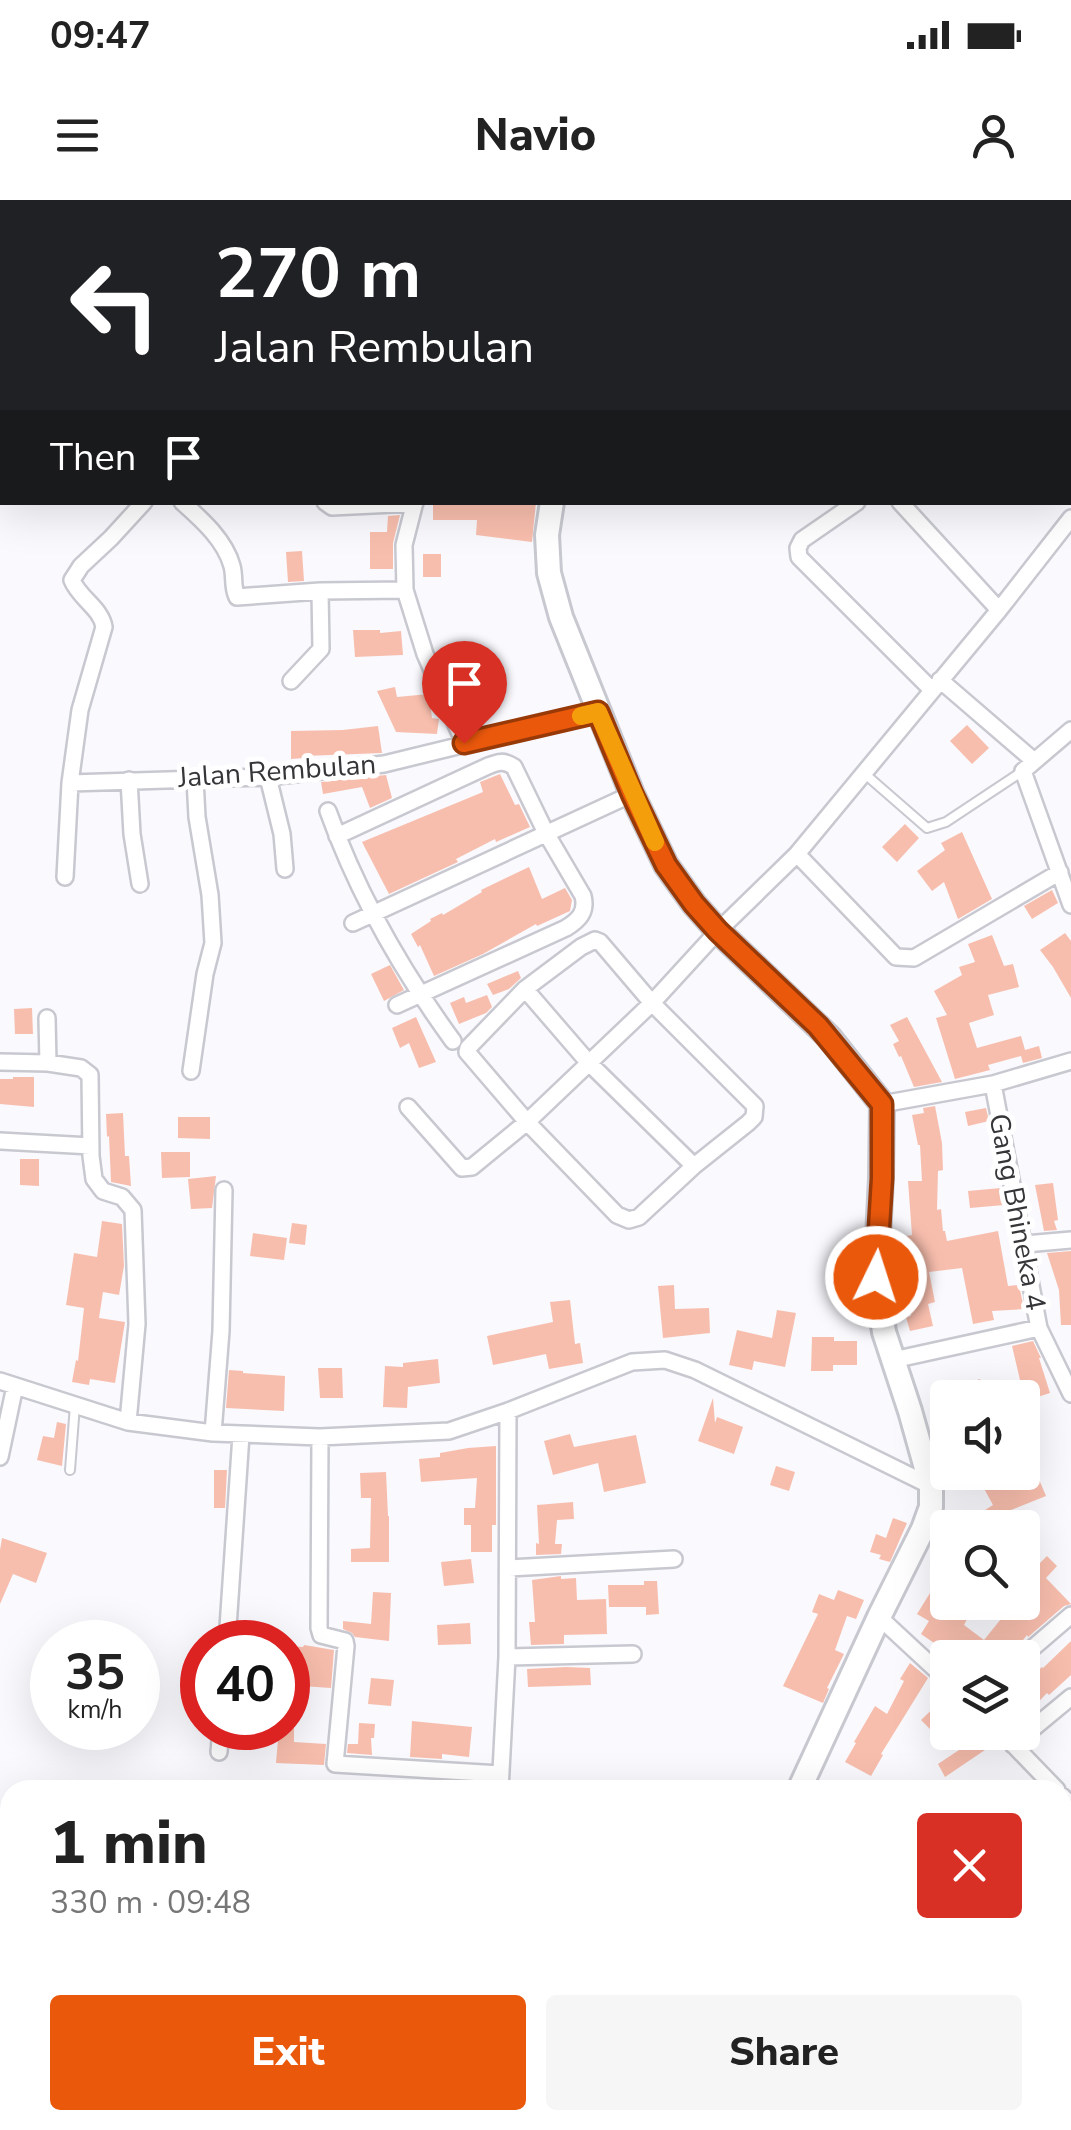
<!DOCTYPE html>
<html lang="en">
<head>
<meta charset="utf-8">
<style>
	:root { --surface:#fff; --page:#f6f6f6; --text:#222; --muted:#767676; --accent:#ea580c }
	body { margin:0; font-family:"Nunito Sans",sans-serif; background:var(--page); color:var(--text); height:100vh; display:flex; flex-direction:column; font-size:38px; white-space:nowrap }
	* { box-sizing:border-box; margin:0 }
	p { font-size:32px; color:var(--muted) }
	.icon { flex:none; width:55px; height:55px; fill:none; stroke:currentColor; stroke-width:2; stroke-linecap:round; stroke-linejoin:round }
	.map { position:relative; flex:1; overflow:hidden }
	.drawer { position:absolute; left:0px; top:1580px; width:1072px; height:350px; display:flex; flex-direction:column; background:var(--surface); border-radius:30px 30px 0 0; box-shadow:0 10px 40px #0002 }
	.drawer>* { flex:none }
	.guide { position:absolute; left:0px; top:0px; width:1072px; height:305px; box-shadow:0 10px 40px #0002; background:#202124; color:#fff; overflow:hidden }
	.fabs { position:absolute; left:930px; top:1180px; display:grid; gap:20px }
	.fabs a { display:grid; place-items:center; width:110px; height:110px; border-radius:10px; background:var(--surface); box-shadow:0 10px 40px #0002; font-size:50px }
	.speed { position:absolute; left:30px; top:1420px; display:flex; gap:20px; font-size:50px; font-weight:700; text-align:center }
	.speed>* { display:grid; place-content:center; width:130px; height:130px; border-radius:50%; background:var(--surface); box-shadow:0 10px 40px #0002; line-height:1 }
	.speed small { font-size:25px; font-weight:400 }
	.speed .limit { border:15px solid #d22; background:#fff; color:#111 }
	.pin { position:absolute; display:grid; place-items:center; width:85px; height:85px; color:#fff; margin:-102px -42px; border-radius:50% 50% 50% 0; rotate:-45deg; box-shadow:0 0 10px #0007 }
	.pin .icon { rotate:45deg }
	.me { position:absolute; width:110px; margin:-55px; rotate:4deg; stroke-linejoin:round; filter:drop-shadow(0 0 8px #0008) }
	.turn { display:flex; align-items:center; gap:35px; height:210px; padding:0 50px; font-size:45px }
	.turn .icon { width:130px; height:130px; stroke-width:2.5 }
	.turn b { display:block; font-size:70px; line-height:85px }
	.then { display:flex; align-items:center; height:95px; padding:0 50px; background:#0003; gap:20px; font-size:38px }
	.round { display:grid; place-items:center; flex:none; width:105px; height:105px; border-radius:10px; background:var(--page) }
	.overview { display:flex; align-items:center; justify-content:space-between; height:170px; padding:0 50px }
	h1 { font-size:60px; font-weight:800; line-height:75px }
	.button { display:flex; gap:20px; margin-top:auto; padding:20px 50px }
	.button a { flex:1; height:115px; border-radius:10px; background:var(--accent); color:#fff; font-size:40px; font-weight:800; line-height:115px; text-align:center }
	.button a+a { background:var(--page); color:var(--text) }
	.status { display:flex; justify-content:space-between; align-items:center; height:70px; padding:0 50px; background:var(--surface); direction:ltr }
	.status svg { height:28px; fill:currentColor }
	header { display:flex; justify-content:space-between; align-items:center; height:130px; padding:0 50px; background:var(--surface); font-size:45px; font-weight:800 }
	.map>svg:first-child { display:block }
	.building { fill:#f8bead }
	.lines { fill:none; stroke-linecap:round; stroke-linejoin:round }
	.lane-casing { stroke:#c8c8d0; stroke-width:12 }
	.street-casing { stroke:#c8c8d0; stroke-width:20 }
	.secondary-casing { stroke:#c8c8d0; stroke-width:28 }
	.lane { stroke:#fff; stroke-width:8 }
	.street { stroke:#fff; stroke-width:15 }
	.secondary { stroke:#fff; stroke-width:22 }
	.route-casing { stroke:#983908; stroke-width:25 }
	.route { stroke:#ea580c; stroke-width:18 }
	.slow { stroke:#f59e0b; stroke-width:18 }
	.labels { text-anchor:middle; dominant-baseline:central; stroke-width:10; stroke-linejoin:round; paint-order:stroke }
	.street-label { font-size:28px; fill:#363639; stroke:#fff }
</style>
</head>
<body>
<div class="status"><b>09:47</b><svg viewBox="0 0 49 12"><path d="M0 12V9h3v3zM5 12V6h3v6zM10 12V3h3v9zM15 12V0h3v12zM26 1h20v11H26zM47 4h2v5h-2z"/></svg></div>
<header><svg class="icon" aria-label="menu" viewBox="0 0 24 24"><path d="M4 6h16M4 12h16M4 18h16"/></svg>Navio<svg class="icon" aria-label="person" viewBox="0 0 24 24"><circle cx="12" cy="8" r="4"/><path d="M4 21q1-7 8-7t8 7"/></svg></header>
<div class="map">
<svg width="1071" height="1930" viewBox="0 0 1071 1930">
	<rect width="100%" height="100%" fill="#f9f9fe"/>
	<path class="building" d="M433,302H536L532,342L476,335L477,320H433Z
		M400,315L393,343V369H370V332H387L388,316Z
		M302,351L304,381L288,382L286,352Z
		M423,354H441V377H423Z
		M353,430H380V433L401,431L403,455L355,457Z
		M395,487L397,497L429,494L432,518L439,519L437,534L396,532L377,491Z
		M967,525L989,548L972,564L950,541Z
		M378,526L382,553L304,556V558L291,559V531L343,530Z
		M500,574L515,605L519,604L530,627L496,642L495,639L456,659L458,662L389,694L362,642L483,592L480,582Z
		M386,575L392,598L370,608L362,587L323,594L321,582Z
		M905,624L919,638L897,662L882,647Z
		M962,632L992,699L958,719L944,682L932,691L917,671L945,650L941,643Z
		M529,667L542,699L565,688L572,700L570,711L537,726L536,724L483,754L434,776L420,745L418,747L411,734L431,721L430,719L442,713L443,715L482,692L481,690Z
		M1052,690L1058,703L1032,719L1024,706Z
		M1065,733L1071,741V798L1053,767L1040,750Z
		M992,735L1004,766L1013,764L1019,787L988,795L994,815L969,823L977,848L1021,836L1025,850L1039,846L1042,858L1023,863L1021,856L988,865L990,870L955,879L936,818L947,815L934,791L962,775L959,767L975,762L968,744Z
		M390,765L404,790L384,801L371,774Z
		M518,771L521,778L509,789L493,795L487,784Z
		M487,795L492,807L486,813L459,824L450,803L464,797L466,803Z
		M32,808L33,834H15L14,809Z
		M416,817L436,862L419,868L409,843L400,848L392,828Z
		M907,817L942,882L914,887L901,856L899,857L893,844L899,841L890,825Z
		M13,877H34V907L0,904V879H13Z
		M935,906L942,943L943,970L938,971L937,1010L941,1009L943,1031H945L947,1041L998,1031L1008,1086L1019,1085L1024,1109L992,1111L994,1120L973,1124L962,1068L929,1072L935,1102L928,1104L933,1126L910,1131L906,1117L911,1116L904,1075L900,1076L897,1058L904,1057L901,1037L912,1035L908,981H922L920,945H918L912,915L924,913L923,908Z
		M986,908L989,921L968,926L965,912Z
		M123,913L125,956H129L131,986L111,982L109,936L107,937L106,914Z
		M178,917H210V939L178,938Z
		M161,952H190V977L162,978Z
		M20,959H39V986L20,985Z
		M216,976L212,1008L191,1009L188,979Z
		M1053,983L1058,1020L1054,1021L1057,1030L1044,1031L1035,985Z
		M1001,988L1004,1005L970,1008L968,991Z
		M102,1021L122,1024L124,1066L119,1095L103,1092L99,1118L125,1122L115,1183L90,1179L89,1185L72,1182L76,1160L78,1161L84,1108L66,1105L74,1053L97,1057Z
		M292,1023L307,1025L305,1045L289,1043Z
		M253,1033L287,1038L284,1060L250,1056Z
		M1071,1051V1125H1061L1059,1090L1047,1053Z
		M674,1085L675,1109L709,1108L710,1133L663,1138L658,1086Z
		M570,1100L575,1144L580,1143L583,1163L549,1169L546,1154L493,1165L487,1136L553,1122L550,1102Z
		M777,1110L796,1113L785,1167L754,1161L752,1170L729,1165L737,1130L772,1138Z
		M812,1137H834V1141H857V1165H833V1171H811Z
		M1033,1141L1041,1158H1039L1050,1193L1022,1202V1198H1018L1013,1182L1020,1180L1012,1146Z
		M438,1159L440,1183L408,1187L407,1208L383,1207L385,1166L403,1167V1163Z
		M318,1168H342L343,1198H320Z
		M229,1170L243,1171V1173L285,1176L284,1211L226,1208Z
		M980,1179L986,1198H969L965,1184Z
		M713,1198L715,1223L717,1217L743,1227L734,1254L698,1241Z
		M57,1222L66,1224L62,1266L37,1260L43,1236L54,1238Z
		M570,1234L574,1247L636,1235L646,1283L604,1292L598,1263L553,1275L544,1241Z
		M496,1246V1325H492V1352H471V1325H464V1308H475L477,1278L421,1282L419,1259L440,1257V1253L468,1248Z
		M776,1266L795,1272L789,1291L770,1285Z
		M214,1270H227L225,1308H214Z
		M386,1272L388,1316H389V1362H351V1349L370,1348L371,1298H361L360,1273Z
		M975,1272H1031L1033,1279L1038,1277L1046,1296L1011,1310L1022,1328H991L982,1312L993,1305Z
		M573,1302L574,1319L557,1320L555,1344H562L561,1354L536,1355V1343L539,1344L537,1305Z
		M893,1318L907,1323L890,1362L879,1359L881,1355L870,1352L876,1334L886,1338Z
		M2,1338L47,1353L36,1383L13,1374L0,1404V1350Z
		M1047,1356L1057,1366L1046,1378L1071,1404L1064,1406L1028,1437L1027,1435L1009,1458H964L941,1440L937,1445L921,1434L929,1421L917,1414L948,1364V1407L967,1419L964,1425L984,1440L1005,1414L994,1402H1022V1373L1027,1376Z
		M471,1359L474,1383L444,1386L441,1362Z
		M561,1376V1379L576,1378L577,1400L606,1399L607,1434L564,1435V1444L531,1445L529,1422H535L532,1380Z
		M644,1381H657L659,1414L646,1415V1407H609L608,1385H644Z
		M838,1390L864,1400L856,1419L847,1416L835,1450L844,1454L827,1488L829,1489L823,1503L783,1486L818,1414L812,1412L819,1394L834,1400Z
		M373,1392L391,1393L389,1441L355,1437L352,1433L343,1429V1421L371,1424Z
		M470,1423L471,1444L438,1445L437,1425Z
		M1071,1441V1475L1049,1495L1047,1493L1022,1519V1485L1042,1467L1043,1468Z
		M304,1445L334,1450L331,1488L288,1485V1446L303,1447Z
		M910,1463L928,1478L881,1554L883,1555L871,1576L845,1562L856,1543L854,1542L875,1506L887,1514L904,1481L900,1479Z
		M566,1467L590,1468L591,1485L528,1487L527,1469Z
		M371,1478L394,1480L391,1506L368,1504Z
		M948,1494V1523L936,1535L921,1520Z
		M412,1521L472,1527L469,1557L442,1554V1559L410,1557Z
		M359,1523L375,1524L374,1538H371L372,1555L347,1553L348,1544H358Z
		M270,1528H294V1542L326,1544L324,1565L276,1563L278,1540H269Z
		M951,1532H971L985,1550L945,1577L938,1564L962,1548Z"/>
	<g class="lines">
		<g class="lane-casing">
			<path id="lane" d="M1031,0L1032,2
				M1070,36H1071
				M865,574L927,628L946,622L1023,571
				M70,1270L75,1205"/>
		</g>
		<g class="street-casing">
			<path id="street" d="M182,302C201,319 225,340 232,366C235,377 232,387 237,397L320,391L405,390
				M325,302L332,307L415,303
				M415,302L404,345L405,390L425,454L464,543
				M857,302L802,340L798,348L799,357L932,490
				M900,302L999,410
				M940,480L1033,560
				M291,481L321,449L320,391
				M1071,530L1023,571L1071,705
				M268,577L282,634L285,669
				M129,580L132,634L140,684
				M70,583L268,577L384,564L597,512
				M328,611C357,692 402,771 453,841
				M337,636L488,566C498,562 504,560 514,567L546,633L583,696C587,712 579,720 566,728L397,805
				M797,654L896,757L914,758L1060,672
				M65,677L70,583L80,510L104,427C101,408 79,398 72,380L81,366L111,338L144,302
				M353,723L632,594
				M595,740L600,742L652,803L755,906L754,917L748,923L694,966L639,1017L629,1020L617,1015L527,922L467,852L468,848L525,789L581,747Z
				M525,789L588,862L694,966
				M47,818L48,863L81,868L90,875L91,956L94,979L103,991L122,997L133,1010L137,1124L128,1222
				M0,862L48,863
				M191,871L205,774L213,743L210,695L197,617L195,579
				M993,884L1039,1128L1071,1194
				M882,904L993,884L1071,861
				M408,907L462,968L472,967L527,922L652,803L718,731L797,654L999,410L1071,318
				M0,941L91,946
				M1025,1044L1071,1040
				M893,1160L1039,1128
				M0,1181L128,1222L213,1233L320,1237L449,1231L508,1211L632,1162L665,1160L695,1170L931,1286
				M213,1233L221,1131L224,990
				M320,1237L319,1428L321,1435L345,1441L346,1446L335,1564L500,1574
				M0,1257L15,1186
				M509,1368L674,1359
				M879,1417L948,1481
				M227,1442L241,1235
				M507,1457L633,1454
				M1021,1458L1071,1415
				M1001,1532L1057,1590
				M1013,1545L1071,1497
				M219,1552L221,1528
				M500,1590L507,1457L508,1211
				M1062,1596L1071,1605
				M1062,1676L1071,1670
				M1062,1809L1071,1804
				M0,1830L10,1835
				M0,1903L10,1887
				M38,1920L53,1930
				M284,1920L291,1930
				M1021,1920L1026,1930
				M371,1930L391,1920"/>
		</g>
		<g class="secondary-casing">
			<path id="secondary" d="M304,0L309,2
				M783,2L788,0
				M552,302L547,335L549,373L561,417L632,594L666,665L694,704L718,731L829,837L882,904L881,978L876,1077L884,1132L910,1211L931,1286V1307L923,1329L879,1417L799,1590
				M466,1920L473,1930"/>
		</g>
		<use href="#lane" class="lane"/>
		<use href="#street" class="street"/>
		<use href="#secondary" class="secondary"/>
	</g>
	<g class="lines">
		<g class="route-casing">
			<path id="route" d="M464,543L598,512L632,594L666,665L694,704L718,731L818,826L882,904V978L876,1077"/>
		</g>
		<use href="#route" class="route"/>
		<path class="slow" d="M581,516L598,512L655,642"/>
	</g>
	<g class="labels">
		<g class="street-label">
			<text transform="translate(277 571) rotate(-4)">Jalan Rembulan</text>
			<text transform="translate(1017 1012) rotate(79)">Gang Bhineka 4</text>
		</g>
	</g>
</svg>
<div class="fabs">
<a><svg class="icon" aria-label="sound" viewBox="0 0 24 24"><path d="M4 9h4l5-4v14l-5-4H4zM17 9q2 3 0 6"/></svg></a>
<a><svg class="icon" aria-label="search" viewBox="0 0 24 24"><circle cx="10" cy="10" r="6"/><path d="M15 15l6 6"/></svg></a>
<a><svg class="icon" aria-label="layers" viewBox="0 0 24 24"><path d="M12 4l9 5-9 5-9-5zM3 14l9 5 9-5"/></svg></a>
</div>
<div class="speed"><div>35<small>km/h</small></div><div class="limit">40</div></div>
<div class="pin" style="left:464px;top:543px;background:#d93025"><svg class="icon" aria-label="arrive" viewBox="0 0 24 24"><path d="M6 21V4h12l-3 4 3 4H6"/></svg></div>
<svg class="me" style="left:876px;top:1077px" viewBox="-20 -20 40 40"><circle r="17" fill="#ea580c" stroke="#fff" stroke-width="3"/><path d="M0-11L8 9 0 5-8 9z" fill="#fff"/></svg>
<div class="guide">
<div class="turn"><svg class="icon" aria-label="left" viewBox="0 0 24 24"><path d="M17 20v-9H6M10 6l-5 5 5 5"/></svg><div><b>270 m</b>Jalan Rembulan</div></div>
<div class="then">Then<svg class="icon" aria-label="arrive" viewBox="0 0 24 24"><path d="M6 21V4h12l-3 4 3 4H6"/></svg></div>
</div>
<section class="drawer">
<div class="overview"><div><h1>1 min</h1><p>330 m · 09:48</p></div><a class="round" style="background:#d93025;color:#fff"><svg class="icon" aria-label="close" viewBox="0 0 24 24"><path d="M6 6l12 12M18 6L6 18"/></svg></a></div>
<div class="button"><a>Exit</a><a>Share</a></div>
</section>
</div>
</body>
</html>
